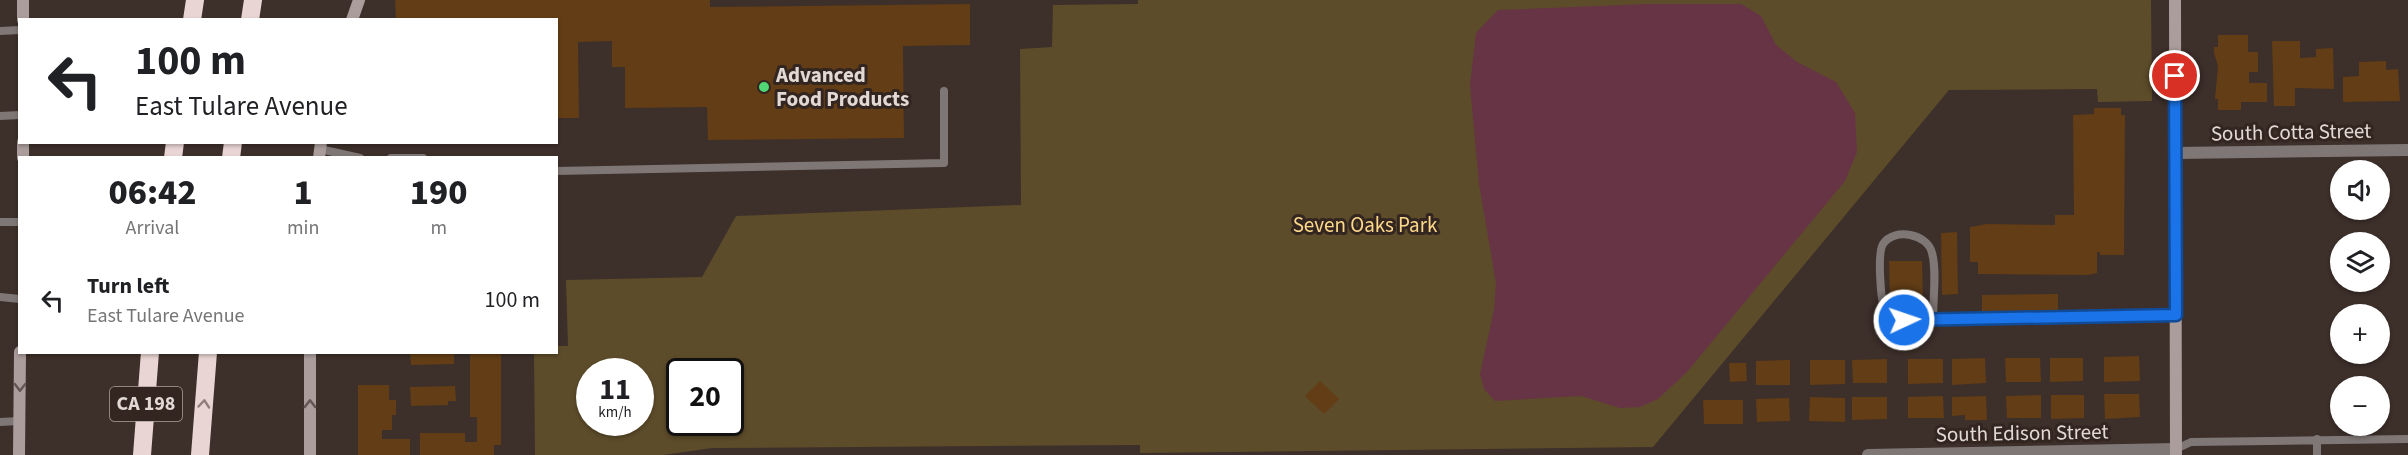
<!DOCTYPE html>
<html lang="en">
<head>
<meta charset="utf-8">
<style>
	:root { --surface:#fff; --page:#f2f2f2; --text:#202124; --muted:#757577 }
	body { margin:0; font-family:"Source Sans 3",sans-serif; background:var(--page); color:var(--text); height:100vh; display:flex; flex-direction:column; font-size:22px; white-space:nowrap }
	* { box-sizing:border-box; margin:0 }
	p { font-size:20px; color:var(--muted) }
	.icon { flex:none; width:33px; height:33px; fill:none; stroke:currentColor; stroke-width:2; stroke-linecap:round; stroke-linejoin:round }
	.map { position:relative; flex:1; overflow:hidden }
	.sheet { position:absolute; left:18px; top:156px; width:540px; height:198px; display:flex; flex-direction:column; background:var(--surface); border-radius:0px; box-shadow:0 2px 4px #0004 }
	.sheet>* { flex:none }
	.hud { position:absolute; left:18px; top:18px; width:540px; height:126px; border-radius:0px; box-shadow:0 2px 4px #0004; background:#fff; color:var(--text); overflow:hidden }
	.fabs { position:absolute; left:2330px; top:160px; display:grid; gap:12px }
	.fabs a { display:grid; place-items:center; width:60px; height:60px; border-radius:50%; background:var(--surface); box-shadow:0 2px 4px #0004; font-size:30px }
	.speed { position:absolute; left:576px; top:358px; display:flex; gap:12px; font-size:30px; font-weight:700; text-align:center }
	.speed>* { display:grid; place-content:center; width:78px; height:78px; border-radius:50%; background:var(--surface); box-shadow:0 2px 4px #0004; line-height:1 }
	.speed small { font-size:15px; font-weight:400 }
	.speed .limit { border:3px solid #111; border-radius:9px; background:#fff; color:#111 }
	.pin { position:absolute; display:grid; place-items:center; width:51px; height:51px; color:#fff; margin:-26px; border:3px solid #fff; border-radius:50%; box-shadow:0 2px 6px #0007 }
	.me { position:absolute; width:66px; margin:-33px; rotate:87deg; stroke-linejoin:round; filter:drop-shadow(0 0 4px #0008) }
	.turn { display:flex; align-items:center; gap:21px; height:126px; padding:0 18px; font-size:27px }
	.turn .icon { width:78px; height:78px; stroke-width:2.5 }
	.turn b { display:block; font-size:42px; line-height:51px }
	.eta { display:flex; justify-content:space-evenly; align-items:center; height:102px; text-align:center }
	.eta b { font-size:36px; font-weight:800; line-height:42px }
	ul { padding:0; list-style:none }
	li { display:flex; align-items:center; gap:18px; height:84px; padding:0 18px }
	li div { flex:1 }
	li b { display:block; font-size:22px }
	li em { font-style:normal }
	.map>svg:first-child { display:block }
	.green { fill:#5d4c2a; fill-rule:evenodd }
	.water { fill:#663445 }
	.building { fill:#623d15 }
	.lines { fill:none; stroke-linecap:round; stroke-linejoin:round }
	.lane { stroke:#7f7776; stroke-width:8 }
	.street { stroke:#7f7776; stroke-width:12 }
	.secondary { stroke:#aa9d9c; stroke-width:12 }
	.highway { stroke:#e9d5d4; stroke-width:18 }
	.oneway { stroke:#635552 }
	.oneway2 { stroke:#8e7d7a }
	.route-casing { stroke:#114b97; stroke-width:15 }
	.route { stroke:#1a73e8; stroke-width:10 }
	.poi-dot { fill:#50d674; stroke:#332520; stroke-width:2 }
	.labels { text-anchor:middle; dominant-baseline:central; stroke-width:6; stroke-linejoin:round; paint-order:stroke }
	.shield { fill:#332520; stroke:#aea39f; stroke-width:1.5 }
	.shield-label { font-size:20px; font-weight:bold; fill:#e2d9d5 }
	.poi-label { font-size:21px; font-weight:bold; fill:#e2d9d5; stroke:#332520; text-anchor:start }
	.street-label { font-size:21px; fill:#e2d9d5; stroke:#332520 }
	.park-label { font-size:21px; fill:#fdd88a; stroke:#332520 }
</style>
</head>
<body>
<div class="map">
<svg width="2408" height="455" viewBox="0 0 2408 455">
	<rect width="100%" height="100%" fill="#3d2f2a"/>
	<path class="green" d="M1138,0H2151L2152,101L2098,102L2097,89L1949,90L1653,447L1140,453V445L712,448L663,455H535L534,353L556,352L557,346H568L566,280L702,277L736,216L1021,205L1020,49L1052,47L1053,5L1138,4ZM590,372H640V423H590ZM680,372H730V423H680Z"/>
	<path class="water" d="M1648,4H1741L1761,16L1776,45L1797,62L1836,82L1855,113L1857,152L1845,181L1687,372L1658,399L1640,407L1620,408L1581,396L1495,401L1484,389L1480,374L1494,310L1496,283L1479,184L1470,85L1476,33L1498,10Z"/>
	<path class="building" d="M395,0H710V7L970,4V45L903,46L904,138L708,140L707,107L625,108V67H612V41L578,42L579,118H556V20H396Z
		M2218,35H2248V52H2258V72H2249V83H2267V102H2241V110H2218V99H2215L2218,66L2214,53V47H2218Z
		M2272,41H2300V58L2316,57V49L2333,48L2334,89L2295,88V106H2274Z
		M2386,61V70L2398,69L2400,101L2343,102V77L2359,76V62Z
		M2094,108H2121V115H2125L2124,255H2100V252H2097V273L2088,275L1978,274V262H1970V227L1987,224L2055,225V215H2074L2073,115L2094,114Z
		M1957,232L1958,294L1942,295L1941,233Z
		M1889,261H1922L1923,301H1890Z
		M2058,294V311L1982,313V295Z
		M410,352H454V364L411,365Z
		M470,352H501V445H494V455H420V433H465V442H477V417H470Z
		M2139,356L2140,381L2104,382V357Z
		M1985,358L1986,383L1952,385V359Z
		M2005,358H2040L2041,382H2006Z
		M2050,358H2083V381L2050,382Z
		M1887,359V383H1853L1852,360Z
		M1908,359H1943V383L1908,384Z
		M1790,360V385H1756V361Z
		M1810,360H1845V384L1810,385Z
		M1729,363H1746L1747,381L1730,382Z
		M1320,381L1339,399L1324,414L1305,396Z
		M358,385H389V400H396V415H392V430H382V439H410V455H358Z
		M455,386L456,401H448V405L411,406L410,387Z
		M2104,394H2139L2140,417L2105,419Z
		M2041,395V418H2007L2006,396Z
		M2051,395H2084V418L2051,419Z
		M1943,396L1944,418H1908V397Z
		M1986,396L1987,420H1965V415L1952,416V397Z
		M1810,397L1845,398V422L1809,421Z
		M1852,397H1887V419L1852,420Z
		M1789,398L1790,421L1757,422L1756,399Z
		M1703,400H1743V424H1704Z"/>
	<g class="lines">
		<path class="lane" d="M0,31L20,30
			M0,116L20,115
			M320,149L360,158
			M391,158H423
			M556,171L944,163V91
			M0,222H20
			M0,297L20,299
			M1933,318L1904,320L1884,309C1881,298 1877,254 1883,244C1894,227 1928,234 1932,253C1937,270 1933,300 1933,318L2176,315
			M0,422L19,421
			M2317,439V455
			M2176,449L2191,442L2408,439"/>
		<path class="street" d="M2175,153L2408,150
			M1868,455L2176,449"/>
		<path class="secondary" d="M23,0V20
			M2175,0L2176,455
			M352,20L359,0
			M23,158V142
			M319,158L321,142
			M19,455L20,352
			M310,455V352"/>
		<path class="highway" d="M192,20L195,0
			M250,20L253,0
			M173,158L175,142
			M231,158L233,142
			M142,455L150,352
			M200,455L208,352"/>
	</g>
	<defs><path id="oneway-chevron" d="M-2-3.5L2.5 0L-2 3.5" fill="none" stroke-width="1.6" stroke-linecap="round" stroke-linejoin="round" transform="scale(1.5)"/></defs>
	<g class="oneway">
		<use href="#oneway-chevron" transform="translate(20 387) rotate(91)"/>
		<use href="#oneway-chevron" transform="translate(310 404) rotate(-90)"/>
	</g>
	<use class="oneway2" href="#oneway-chevron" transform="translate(204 404) rotate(-85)"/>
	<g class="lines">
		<g class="route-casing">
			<path id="route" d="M1904,320L2176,315L2175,76"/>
		</g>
		<use href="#route" class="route"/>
	</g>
	<circle class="poi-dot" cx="764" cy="87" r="6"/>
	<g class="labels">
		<rect class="shield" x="110" y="387" width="72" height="34" rx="4.5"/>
		<g class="shield-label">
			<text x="146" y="404">CA 198</text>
		</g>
		<g class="poi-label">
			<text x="776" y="75">Advanced<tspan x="776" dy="24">Food Products</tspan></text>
		</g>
		<g class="street-label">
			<text transform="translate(2291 132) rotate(-1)">South Cotta Street</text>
			<text transform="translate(2022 433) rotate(-1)">South Edison Street</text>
		</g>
		<g class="park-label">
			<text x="1365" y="225">Seven Oaks Park</text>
		</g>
	</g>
</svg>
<div class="fabs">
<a><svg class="icon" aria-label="sound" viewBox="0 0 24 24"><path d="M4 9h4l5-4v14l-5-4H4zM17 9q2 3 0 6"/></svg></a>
<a><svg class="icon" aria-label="layers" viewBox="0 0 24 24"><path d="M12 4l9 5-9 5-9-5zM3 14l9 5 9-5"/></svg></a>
<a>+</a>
<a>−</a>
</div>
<div class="speed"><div>11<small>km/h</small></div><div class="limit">20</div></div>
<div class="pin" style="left:2175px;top:76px;background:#d93025"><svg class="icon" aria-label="arrive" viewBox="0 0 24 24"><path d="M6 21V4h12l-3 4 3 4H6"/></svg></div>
<svg class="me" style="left:1904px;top:320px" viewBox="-20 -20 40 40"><circle r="17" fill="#1a73e8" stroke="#fff" stroke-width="3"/><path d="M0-11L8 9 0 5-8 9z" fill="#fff"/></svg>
<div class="hud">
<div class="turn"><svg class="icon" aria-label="left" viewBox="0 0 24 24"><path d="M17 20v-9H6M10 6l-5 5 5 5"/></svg><div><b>100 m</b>East Tulare Avenue</div></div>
</div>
<section class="sheet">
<div class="eta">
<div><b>06:42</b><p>Arrival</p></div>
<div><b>1</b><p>min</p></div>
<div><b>190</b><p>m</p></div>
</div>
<ul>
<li><svg class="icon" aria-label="left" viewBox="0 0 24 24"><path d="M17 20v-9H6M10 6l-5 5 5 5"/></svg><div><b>Turn left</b><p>East Tulare Avenue</p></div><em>100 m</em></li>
</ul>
</section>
</div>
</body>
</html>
